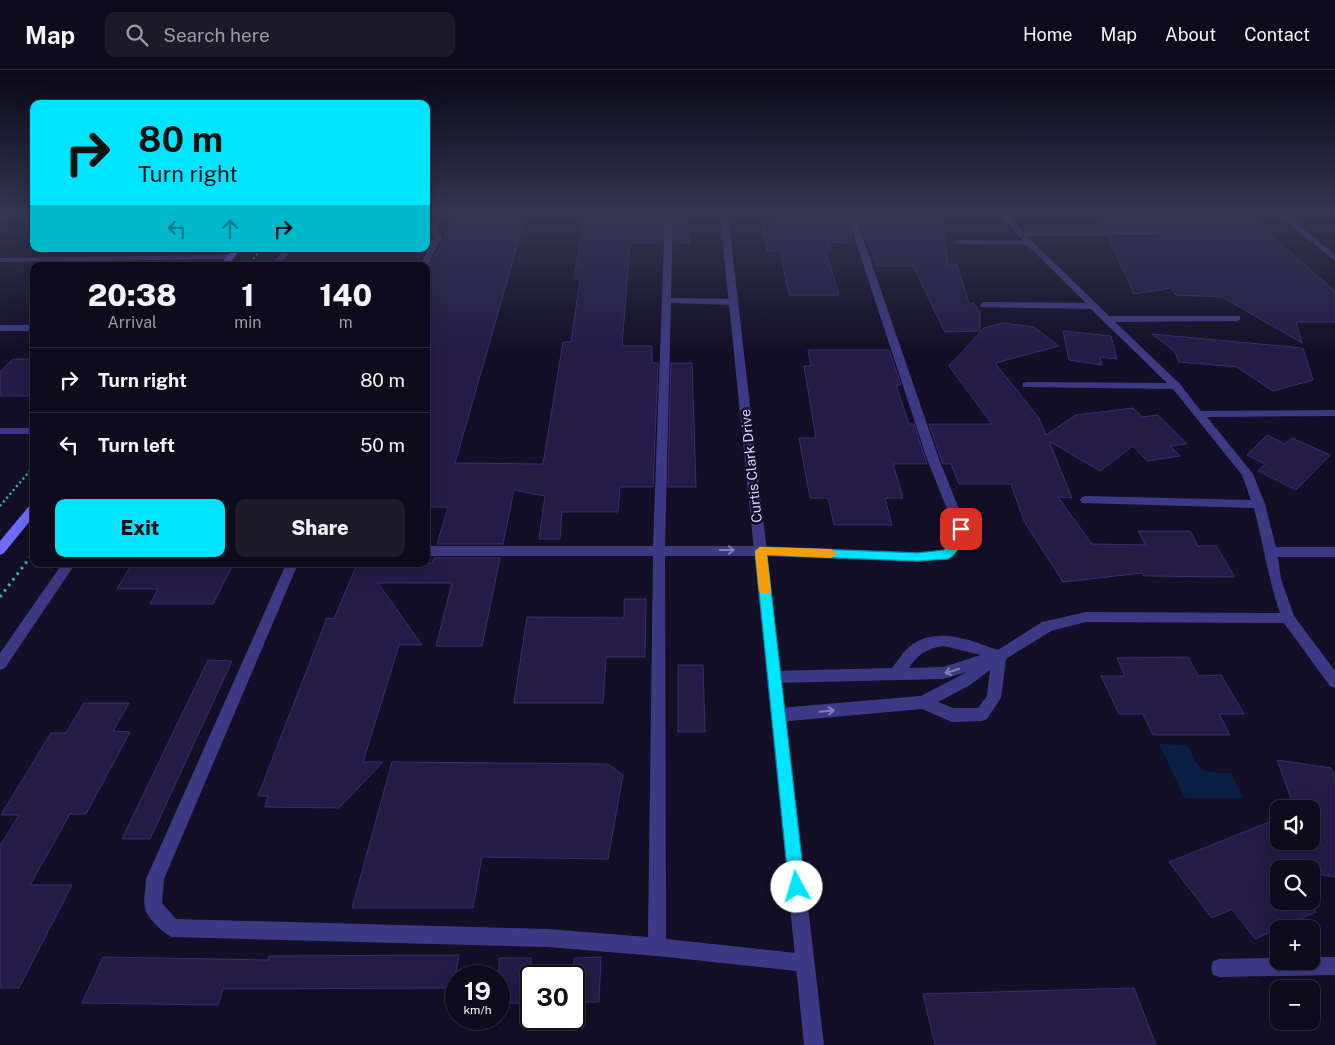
<!DOCTYPE html>
<html lang="en">
<head>
<meta charset="utf-8">
<style>
	:root { --surface:#0e0b1c; --page:#1c1929; --text:#f1f3f6; --muted:#9b9ba3; --line:#2e2b3b; --accent:#00e5ff }
	body { margin:0; font-family:"Public Sans",sans-serif; background:var(--page); color:var(--text); height:100vh; display:flex; flex-direction:column; font-size:19px; white-space:nowrap }
	* { box-sizing:border-box; margin:0 }
	p { font-size:16px; color:var(--muted) }
	.icon { flex:none; width:28px; height:28px; fill:none; stroke:currentColor; stroke-width:2; stroke-linecap:round; stroke-linejoin:round }
	.map { position:relative; flex:1; overflow:hidden }
	.side { position:absolute; left:30px; top:192px; width:400px; height:305px; display:flex; flex-direction:column; background:var(--surface); border-radius:10px; box-shadow:0 5px 20px #0002,0 0 0 1px var(--line) }
	.side>* { flex:none }
	.hud { position:absolute; left:30px; top:30px; width:400px; height:152px; border-radius:10px; box-shadow:0 5px 20px #0002,0 0 0 1px var(--line); background:#00e5ff; color:#111; overflow:hidden }
	.tools { position:absolute; left:1270px; top:730px; display:grid; gap:10px }
	.tools a { display:grid; place-items:center; width:50px; height:50px; border-radius:10px; background:var(--surface); box-shadow:0 5px 20px #0002,0 0 0 1px var(--line); font-size:25px }
	.speed { position:absolute; left:445px; top:895px; display:flex; gap:10px; font-size:25px; font-weight:700; text-align:center }
	.speed>* { display:grid; place-content:center; width:65px; height:65px; border-radius:50%; background:var(--surface); box-shadow:0 5px 20px #0002,0 0 0 1px var(--line); line-height:1 }
	.speed small { font-size:12px; font-weight:400 }
	.speed .limit { border:2px solid #111; border-radius:8px; background:#fff; color:#111 }
	.pin { position:absolute; display:grid; place-items:center; width:42px; height:42px; color:#fff; margin:-21px; border-radius:10px; box-shadow:0 2px 8px #0006 }
	.me { position:absolute; width:55px; margin:-28px; rotate:354deg; stroke-linejoin:round; filter:drop-shadow(0 0 4px #0008) }
	.turn { display:flex; align-items:center; gap:18px; height:105px; padding:0 25px; font-size:22px }
	.turn .icon { width:65px; height:65px; stroke-width:2.5 }
	.turn b { display:block; font-size:35px; line-height:42px }
	.lanes { display:flex; align-items:center; height:48px; padding:0 25px; background:#0003; justify-content:center; gap:25px; direction:ltr }
	.lanes .off { opacity:.35 }
	.eta { display:flex; justify-content:space-evenly; align-items:center; height:85px; text-align:center }
	.eta b { font-size:30px; font-weight:800; line-height:35px }
	.button { display:flex; gap:10px; margin-top:auto; padding:10px 25px }
	.button a { flex:1; height:58px; border-radius:10px; background:var(--accent); color:#111; font-size:20px; font-weight:800; line-height:58px; text-align:center }
	.button a+a { background:var(--page); color:var(--text) }
	ul { padding:0; list-style:none }
	li { display:flex; align-items:center; gap:15px; height:65px; padding:0 25px; border-top:1px solid var(--line) }
	li div { flex:1 }
	li b { display:block; font-size:19px }
	li em { font-style:normal }
	header { display:flex; align-items:center; gap:30px; box-sizing:border-box; height:70px; padding:0 25px; background:var(--surface); border-bottom:1px solid var(--line) }
	header strong { font-size:24px }
	nav { display:flex; gap:28px; margin-inline-start:auto; font-size:18px }
	.search { width:350px; height:45px; background:var(--page); display:flex; align-items:center; gap:12px; box-sizing:border-box; padding:0 18px; border-radius:10px; color:var(--muted); font-size:19px }
	.map>svg:first-child { display:block }
	.water { fill:#0a1f44 }
	.building { fill:#241b47; stroke:#3b2d73 }
	.lines { fill:none; stroke-linecap:round; stroke-linejoin:round }
	.path-far2 { stroke:#2fb8b0; stroke-width:2; stroke-dasharray:2 2.5; stroke-linecap:butt }
	.path-far1 { stroke:#2fb8b0; stroke-width:2.5; stroke-dasharray:2 3; stroke-linecap:butt }
	.path { stroke:#2fb8b0; stroke-width:3; stroke-dasharray:2.5 4.5; stroke-linecap:butt }
	.lane { fill:#3d3a85; fill-rule:evenodd }
	.street { fill:#3d3a85; fill-rule:evenodd }
	.secondary { fill:#6f6bff; fill-rule:evenodd }
	.oneway { stroke:#837fbc }
	.route { fill:#00e5ff; stroke:#0095a6 }
	.slow { fill:#f59e0b }
	.labels { text-anchor:middle; dominant-baseline:central; stroke-width:5; stroke-linejoin:round; paint-order:stroke }
	.street-label { font-size:14px; fill:#d9d4ff; stroke:#130f26 }
</style>
</head>
<body>
<header>
<strong>Map</strong>
<div class="search"><svg class="icon" aria-label="search" viewBox="0 0 24 24"><circle cx="10" cy="10" r="6"/><path d="M15 15l6 6"/></svg>Search here</div>
<nav><a>Home</a><a>Map</a><a>About</a><a>Contact</a></nav>
</header>
<div class="map">
<svg width="1335" height="975" viewBox="0 0 1335 975">
	<rect width="100%" height="100%" fill="#130f26"/>
	<path class="water" d="M1159,674L1187,675C1201,702 1199,703 1231,703L1243,728H1185Z"/>
	<path class="building" d="M454,145H526L455,393L543,394L563,272H571L580,209H574L584,145H663L662,173H630L622,276H652V293H658L653,417H620L618,442H562L560,469H539L545,426L514,420L503,474H437L448,437H426V200L439,179Z
		M675,145H687L689,173H674Z
		M773,145H845L854,173L829,172L831,181H826L839,225H789L780,181H767L762,152H774Z
		M857,145H941L948,194L957,195L969,233H974L980,242V261L945,262L913,196H877Z
		M1155,145H1247L1335,221V252H1296L1302,273L1222,227L1176,225L1171,218L1134,224L1108,167H1156L1162,162L1159,159L1104,160L1100,149Z
		M1003,253L1034,257L1059,276L995,293L1039,348L1046,365L1076,345L1133,338L1142,347L1158,345L1187,374L1170,376L1180,386L1147,391L1133,376L1100,401L1049,371L1072,428L1058,427L1092,474L1146,475L1138,461H1190L1198,476H1216L1235,507L1144,506L1142,503L1063,512L1024,451L1011,414H959L951,394H943L929,354H992L949,296L984,258Z
		M1063,261L1111,266L1117,289L1100,287L1102,295L1069,290Z
		M1152,264L1303,278L1313,310L1273,321L1237,297L1179,292L1174,281Z
		M808,280H889L901,315H896L909,354H914L927,394H893L903,428H885L892,455H834L828,428H810L799,368H816L804,296H811Z
		M13,289H34V326H0V302Z
		M671,293H692L696,417H668Z
		M1267,365L1285,374L1292,368L1330,385L1296,420L1258,401L1265,394L1247,385Z
		M434,488H500L482,576H436L452,513H378L422,575H399L363,692H383L339,738L265,737L268,726H258L327,548L334,549L357,494H426L432,493Z
		M132,494H233L213,534H150L158,519H117Z
		M624,529H646L645,587H606L603,633H514L527,547L624,548Z
		M1188,587L1198,606L1221,605L1244,644H1219L1230,665H1153L1143,644H1119L1101,606H1125L1117,588Z
		M208,590L232,591L150,769H122Z
		M678,595H703L705,662H678Z
		M84,633H129L113,661L130,662L86,744H70L30,815H72L19,918H0V776L19,745H1L51,663H66Z
		M1277,690L1331,698L1335,708V807L1311,803V799L1279,798V831H1308L1316,842L1255,869L1232,839L1212,848L1169,792L1279,748V771H1311V739H1295Z
		M392,692L608,694L623,705L608,789L482,787L473,838H352Z
		M459,885L453,918L223,919L218,935L82,933L103,887L268,890L269,886Z
		M601,887L599,932H574V888Z
		M499,888H531V933H499Z
		M1134,918L1156,975H935L923,924Z"/>
	<g class="lines">
		<path class="path-far2" d="M248,196L261,179"/>
		<path class="path-far1" d="M0,436L34,396"/>
		<path class="path" d="M0,527L34,482"/>
		<path class="lane" d="M9,145L0,152V145Z
			M435,145H443L437,160L442,167L426,198V196H420L434,167L429,160Z
			M665,145H673L671,228L733,229L737,232L733,235L671,233L665,476H760L918,482L943,480L951,470L955,459L927,389L847,145H855L939,389L967,459L963,472L951,487L918,492L760,486H665L666,869L805,884L812,886L814,893L812,900L805,902L657,886L548,877L172,867C163,863 147,848 145,838C143,829 146,818 146,809L286,494H298L164,809L162,833L176,849L548,859L648,867L653,486H426V476H653Z
			M1000,145H1008L1023,162L1159,161L1160,163L1156,165L1027,166L1109,246H1240V250L1237,251L1115,252L1180,314L1201,341L1335,340V346L1207,347L1253,404L1265,434L1276,477H1335V487H1278L1281,509L1294,546L1335,601V618L1330,616L1284,553L1086,552L1051,561L1006,589L1001,628L987,649L982,651L952,652L922,639L779,652L774,650L772,645L774,640L779,638L921,626L967,602L943,609L774,613L769,611L767,607L769,603L774,601L892,598C898,591 902,583 909,577C936,555 969,570 998,580L1042,552L1086,542L1280,543C1268,508 1263,473 1254,438L1082,433L1080,430L1082,427L1086,426L1251,430L1242,405L1173,319L1023,317V313L1027,312L1167,313L1091,239L981,237L980,235L984,232L1086,233L1027,175L958,174L954,172L958,170L1023,171ZM944,576L981,585L943,597L909,598C918,584 927,578 944,576ZM990,600L987,626L978,638H953L938,632L970,615Z
			M284,179H292L279,196H271Z
			M234,185V189H231L0,192V188Z
			M0,255H34V261H0Z
			M62,494H75L5,598L0,600V583Z
			M1311,887H1335V905L1220,907L1213,905L1211,898L1213,891L1220,889L1279,888V891H1311Z"/>
		<path class="street" d="M720,145H728L824,975H804Z
			M1278,145H1287L1335,185V191Z
			M0,358H34V364H0Z"/>
		<path class="secondary" d="M233,179H241L227,196H219Z
			M34,434V446L4,483L0,485V471L30,435Z"/>
	</g>
	<defs><path id="oneway-shaft" d="M-6 0H5M1.5-3L5.5 0L1.5 3" fill="none" stroke-width="1.6" stroke-linecap="round" stroke-linejoin="round" transform="scale(1.25)"/></defs>
	<g class="oneway">
		<use href="#oneway-shaft" transform="translate(727 480)"/>
		<use href="#oneway-shaft" transform="translate(952 601) rotate(162)"/>
		<use href="#oneway-shaft" transform="translate(827 641) rotate(-5)"/>
	</g>
	<linearGradient id="sky" x2="0" y2="1"><stop stop-color="#0a0815"/><stop offset="0.51" stop-color="#333752"/><stop offset="1" stop-color="#333752" stop-opacity="0"/></linearGradient>
	<rect width="1335" height="282" fill="url(#sky)"/>
	<path class="route" d="M961,455L967,459C963,469 959,484 948,489L918,491L767,485L805,817L803,823L797,825L792,823L789,817L755,481L760,477L918,483L944,480L951,471L957,456Z"/>
	<path class="slow" d="M760,477L831,479L837,483L831,488L767,485L771,521L769,524H761L759,521L755,481Z"/>
	<g class="labels">
		<g class="street-label">
			<text transform="translate(751 396) rotate(-96)">Curtis Clark Drive</text>
		</g>
	</g>
</svg>
<div class="tools">
<a><svg class="icon" aria-label="sound" viewBox="0 0 24 24"><path d="M4 9h4l5-4v14l-5-4H4zM17 9q2 3 0 6"/></svg></a>
<a><svg class="icon" aria-label="search" viewBox="0 0 24 24"><circle cx="10" cy="10" r="6"/><path d="M15 15l6 6"/></svg></a>
<a>+</a>
<a>−</a>
</div>
<div class="speed"><div>19<small>km/h</small></div><div class="limit">30</div></div>
<div class="pin" style="left:961px;top:459px;background:#d93025"><svg class="icon" aria-label="arrive" viewBox="0 0 24 24"><path d="M6 21V4h12l-3 4 3 4H6"/></svg></div>
<svg class="me" style="left:797px;top:817px" viewBox="-20 -20 40 40"><circle r="19" fill="#fff"/><path d="M0-13L10 11 0 6-10 11z" fill="#00e5ff"/></svg>
<div class="hud">
<div class="turn"><svg class="icon" aria-label="right" viewBox="0 0 24 24"><path d="M7 20v-9h11M14 6l5 5-5 5"/></svg><div><b>80 m</b>Turn right</div></div>
<div class="lanes"><svg class="icon off" aria-label="left" viewBox="0 0 24 24"><path d="M17 20v-9H6M10 6l-5 5 5 5"/></svg><svg class="icon off" aria-label="ahead" viewBox="0 0 24 24"><path d="M12 20V5M6 11l6-6 6 6"/></svg><svg class="icon" aria-label="right" viewBox="0 0 24 24"><path d="M7 20v-9h11M14 6l5 5-5 5"/></svg></div>
</div>
<section class="side">
<div class="eta">
<div><b>20:38</b><p>Arrival</p></div>
<div><b>1</b><p>min</p></div>
<div><b>140</b><p>m</p></div>
</div>
<ul>
<li><svg class="icon" aria-label="right" viewBox="0 0 24 24"><path d="M7 20v-9h11M14 6l5 5-5 5"/></svg><div><b>Turn right</b></div><em>80 m</em></li>
<li><svg class="icon" aria-label="left" viewBox="0 0 24 24"><path d="M17 20v-9H6M10 6l-5 5 5 5"/></svg><div><b>Turn left</b></div><em>50 m</em></li>
</ul>
<div class="button"><a>Exit</a><a>Share</a></div>
</section>
</div>
</body>
</html>
